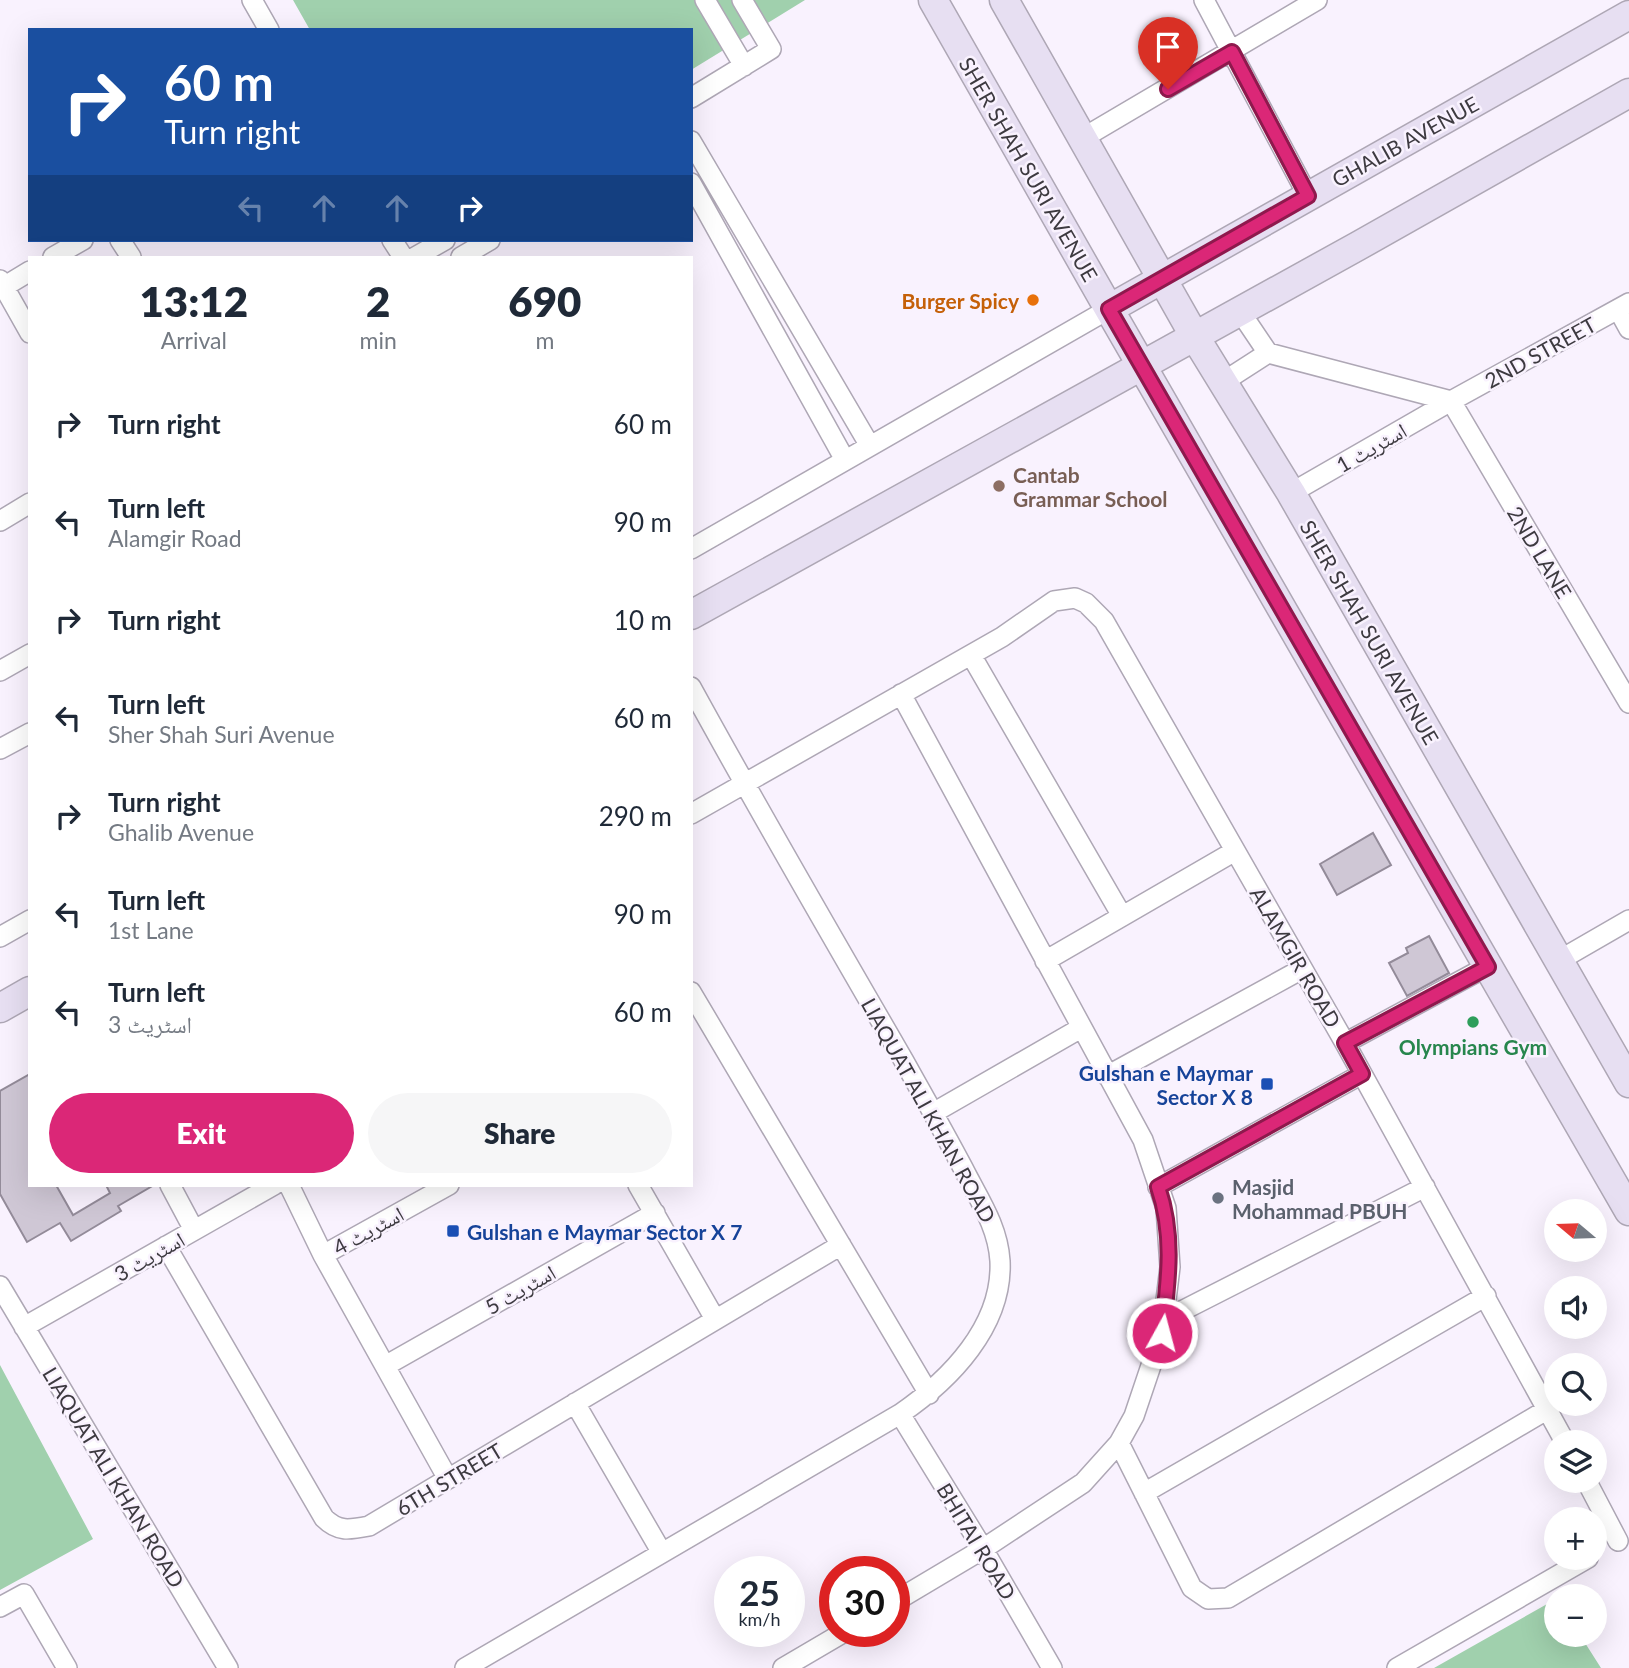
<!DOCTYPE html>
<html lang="en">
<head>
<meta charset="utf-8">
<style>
	:root { --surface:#fff; --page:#f6f6f7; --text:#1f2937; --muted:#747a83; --accent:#db2777 }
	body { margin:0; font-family:Lato,"Noto Naskh Arabic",sans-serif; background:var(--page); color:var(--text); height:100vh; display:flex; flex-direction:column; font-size:26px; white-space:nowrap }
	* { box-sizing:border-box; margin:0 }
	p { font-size:23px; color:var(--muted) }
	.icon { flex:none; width:38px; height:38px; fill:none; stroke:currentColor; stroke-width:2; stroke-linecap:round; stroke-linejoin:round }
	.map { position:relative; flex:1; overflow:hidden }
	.details { position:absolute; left:28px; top:256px; width:665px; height:931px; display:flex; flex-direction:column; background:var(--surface); border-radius:0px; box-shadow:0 7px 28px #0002 }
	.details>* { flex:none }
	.top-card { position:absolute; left:28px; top:28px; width:665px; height:214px; border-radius:0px; box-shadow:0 7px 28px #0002; background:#1a4fa0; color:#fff; overflow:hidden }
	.needle { width:46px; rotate:289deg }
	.controls { position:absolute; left:1544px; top:1199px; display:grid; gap:14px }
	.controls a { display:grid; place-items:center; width:63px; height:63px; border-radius:50%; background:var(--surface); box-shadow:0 7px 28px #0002; font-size:35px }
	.speed { position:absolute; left:714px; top:1556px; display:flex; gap:14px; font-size:35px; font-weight:700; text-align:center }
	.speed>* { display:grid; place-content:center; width:91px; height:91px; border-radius:50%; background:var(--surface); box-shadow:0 7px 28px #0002; line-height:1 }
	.speed small { font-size:18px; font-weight:400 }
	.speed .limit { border:10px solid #d22; background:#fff; color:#111 }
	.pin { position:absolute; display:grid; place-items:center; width:60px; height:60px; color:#fff; margin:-72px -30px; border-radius:50% 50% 50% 0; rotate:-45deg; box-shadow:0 0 7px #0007 }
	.pin .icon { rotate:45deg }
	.me { position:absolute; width:77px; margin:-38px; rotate:7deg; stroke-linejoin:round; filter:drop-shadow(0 0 5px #0008) }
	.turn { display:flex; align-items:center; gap:24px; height:147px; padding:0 21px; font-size:32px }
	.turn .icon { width:91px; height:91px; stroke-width:2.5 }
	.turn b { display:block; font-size:49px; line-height:60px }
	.lanes { display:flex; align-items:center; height:66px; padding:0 21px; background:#0003; justify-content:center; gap:35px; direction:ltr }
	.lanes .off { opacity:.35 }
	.eta { display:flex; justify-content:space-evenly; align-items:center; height:119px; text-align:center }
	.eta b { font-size:42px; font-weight:800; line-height:49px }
	.primary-button { display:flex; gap:14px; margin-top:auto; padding:14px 21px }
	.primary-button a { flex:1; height:80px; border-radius:42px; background:var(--accent); color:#fff; font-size:28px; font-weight:800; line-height:80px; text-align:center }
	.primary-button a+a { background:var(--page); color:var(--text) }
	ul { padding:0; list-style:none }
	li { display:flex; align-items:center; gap:21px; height:98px; padding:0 21px }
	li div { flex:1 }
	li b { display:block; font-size:26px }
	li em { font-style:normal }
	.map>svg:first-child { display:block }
	.green { fill:#a0d0ad }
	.building { fill:#cfc7d5; stroke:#938b99; stroke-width:2 }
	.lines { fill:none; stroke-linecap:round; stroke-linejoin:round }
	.street-casing { stroke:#aea7b5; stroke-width:22 }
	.secondary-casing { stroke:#aea7b5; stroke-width:31 }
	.street { stroke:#fff; stroke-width:19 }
	.secondary { stroke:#e7dff2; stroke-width:28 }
	.route-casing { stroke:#8e194d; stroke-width:18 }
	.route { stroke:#db2777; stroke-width:12 }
	.food-dot { fill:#e8710a; stroke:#f9f2fe; stroke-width:2.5 }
	.education-dot { fill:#8d6e63; stroke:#f9f2fe; stroke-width:2.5 }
	.leisure-dot { fill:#2e9e5b; stroke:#f9f2fe; stroke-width:2.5 }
	.transit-dot { fill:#1a4fb4; stroke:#f9f2fe; stroke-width:2.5 }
	.worship-dot { fill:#6b7280; stroke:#f9f2fe; stroke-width:2.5 }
	.labels { text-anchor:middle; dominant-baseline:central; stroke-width:5; stroke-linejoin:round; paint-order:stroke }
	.street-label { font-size:21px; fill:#3d3a40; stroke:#f9f2fe }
	.food-label { font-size:21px; font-weight:bold; fill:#c56008; stroke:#f9f2fe; text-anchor:end }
	.education-label { font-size:21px; font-weight:bold; fill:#785e54; stroke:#f9f2fe; text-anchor:start }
	.leisure-label { font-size:21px; font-weight:bold; fill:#27864d; stroke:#f9f2fe }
	.transit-label { font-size:21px; font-weight:bold; fill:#164399; stroke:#f9f2fe; text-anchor:end }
	.worship-label { font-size:21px; font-weight:bold; fill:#5b616d; stroke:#f9f2fe; text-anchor:start }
</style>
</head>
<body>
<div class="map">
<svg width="1629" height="1668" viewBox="0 0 1629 1668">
	<rect width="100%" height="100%" fill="#f9f2fe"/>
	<path class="green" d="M293,0H805L691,70V30H310Z
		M0,1365L93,1539L0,1590Z
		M1556,1599V1634L1580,1635L1601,1668H1434Z"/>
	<path class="building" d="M1373,833L1391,865L1337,895L1320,864Z
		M1429,936L1449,973L1407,996L1389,963L1408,953L1406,948Z
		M30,1074V1185H56L73,1215L110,1193L106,1185H154L118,1206L121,1211L71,1241L60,1223L27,1242L0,1194V1091Z"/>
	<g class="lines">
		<g class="street-casing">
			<path id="street" d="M252,0L269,30
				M705,0L744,66
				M1204,0L1308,196
				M691,98L771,49L742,0
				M1083,138L1317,0
				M691,141L870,446
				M691,183L845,460
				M120,240L131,257
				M392,240L403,257
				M53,257L83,240
				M415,257L445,240
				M461,257L490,240
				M0,280L30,333
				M0,289L30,271
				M1618,309L1629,329
				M1239,310L1268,353L1451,401
				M1223,382L1268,353
				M1451,401L1629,703
				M1291,493L1451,401L1629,303
				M0,521L30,503
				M691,549L1109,309
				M971,655L1122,916
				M0,671L30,654
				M0,749L30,733
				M691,814L1002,637L1054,601L1075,598L1086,603L1104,621L1345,1043L1565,1442
				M0,937L30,920
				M1045,961L1235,851
				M1558,961L1629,920
				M691,992L929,1394
				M1345,1043L1488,966
				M1107,1076L1302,969
				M933,1113L1081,1028
				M170,1185L194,1230
				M289,1185L323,1255L448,1479
				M638,1185L715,1319
				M1158,1187L1362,1074
				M166,1246L324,1518C338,1532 349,1530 369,1526L841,1245
				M323,1255L449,1185
				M0,1286L228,1668
				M1164,1320L1425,1187
				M24,1327L274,1185
				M385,1366L655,1213
				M575,1403L662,1553
				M900,1414L983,1549L1052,1668
				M1119,1443L1192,1588L1208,1599L1228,1598L1548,1409
				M1586,1480L1618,1541
				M1144,1493L1486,1296
				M894,1602L983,1549L1083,1483L1119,1443L1134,1416L1162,1333L1170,1267L1166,1208L1143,1140L901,694
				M0,1607L24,1594L67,1668
				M465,1668L900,1414C950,1380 1003,1326 1000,1261C998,1226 978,1198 963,1168C944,1132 924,1097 904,1061C832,937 760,813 691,687
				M783,1668L846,1631
				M1397,1668L1588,1558"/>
		</g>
		<g class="secondary-casing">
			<path id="secondary" d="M933,0L1109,309L1629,1211
				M1004,0L1195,337L1291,493L1629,1083
				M1109,309L1629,15
				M691,615L1358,246L1629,93
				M0,1008L30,991"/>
		</g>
		<use href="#street" class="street"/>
		<use href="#secondary" class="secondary"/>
	</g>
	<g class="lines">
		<g class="route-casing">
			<path id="route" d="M1162,1333C1168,1283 1175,1236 1158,1187L1362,1074L1345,1043L1488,967L1109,309L1308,196L1232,52L1168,89"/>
		</g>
		<use href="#route" class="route"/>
	</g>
	<circle class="food-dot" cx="1033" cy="300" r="7"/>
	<circle class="education-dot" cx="999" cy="486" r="7"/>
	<circle class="leisure-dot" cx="1473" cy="1022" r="7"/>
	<g class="transit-dot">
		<rect x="1260" y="1077" width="14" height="14" rx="3.5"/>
		<rect x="446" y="1224" width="14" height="14" rx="3.5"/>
	</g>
	<circle class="worship-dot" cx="1218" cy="1198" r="7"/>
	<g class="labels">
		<g class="street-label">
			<text transform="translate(1405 141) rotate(-29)">GHALIB AVENUE</text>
			<text transform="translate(1029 169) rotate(60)">SHER SHAH SURI AVENUE</text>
			<text transform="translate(1540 352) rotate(-29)">2ND STREET</text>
			<text transform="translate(1371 447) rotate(-30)">اسٹریٹ 1</text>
			<text transform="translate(1540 552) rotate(59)">2ND LANE</text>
			<text transform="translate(1370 632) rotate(60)">SHER SHAH SURI AVENUE</text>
			<text transform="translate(1296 957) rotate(60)">ALAMGIR ROAD</text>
			<text transform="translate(929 1110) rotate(61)">LIAQUAT ALI KHAN ROAD</text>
			<text transform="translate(368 1230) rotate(-29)">اسٹریٹ 4</text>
			<text transform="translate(149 1256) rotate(-30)">اسٹریٹ 3</text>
			<text transform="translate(520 1289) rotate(-30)">اسٹریٹ 5</text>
			<text transform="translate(114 1477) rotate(59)">LIAQUAT ALI KHAN ROAD</text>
			<text transform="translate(449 1479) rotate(-31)">6TH STREET</text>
			<text transform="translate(977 1541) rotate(59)">BHITAI ROAD</text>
		</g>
		<g class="food-label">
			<text x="1019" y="300">Burger Spicy</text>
		</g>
		<g class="education-label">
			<text x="1013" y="474">Cantab<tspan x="1013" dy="24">Grammar School</tspan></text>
		</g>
		<g class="leisure-label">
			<text x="1473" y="1046">Olympians Gym</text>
		</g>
		<g class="transit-label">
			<text x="1253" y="1072">Gulshan e Maymar<tspan x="1253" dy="24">Sector X 8</tspan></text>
			<text x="467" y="1231" text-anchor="start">Gulshan e Maymar Sector X 7</text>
		</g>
		<g class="worship-label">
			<text x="1232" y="1186">Masjid<tspan x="1232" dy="24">Mohammad PBUH</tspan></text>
		</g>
	</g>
</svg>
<div class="controls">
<a><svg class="needle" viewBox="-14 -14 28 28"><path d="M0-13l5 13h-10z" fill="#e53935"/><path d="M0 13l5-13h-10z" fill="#747a83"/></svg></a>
<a><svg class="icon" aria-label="sound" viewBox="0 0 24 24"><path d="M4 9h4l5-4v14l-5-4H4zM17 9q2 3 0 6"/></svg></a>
<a><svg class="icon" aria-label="search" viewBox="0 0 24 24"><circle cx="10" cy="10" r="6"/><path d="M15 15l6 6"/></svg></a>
<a><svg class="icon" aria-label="layers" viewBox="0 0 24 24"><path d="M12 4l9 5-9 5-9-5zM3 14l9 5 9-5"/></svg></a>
<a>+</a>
<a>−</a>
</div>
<div class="speed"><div>25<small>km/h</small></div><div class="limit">30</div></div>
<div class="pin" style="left:1168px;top:89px;background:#d93025"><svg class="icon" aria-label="arrive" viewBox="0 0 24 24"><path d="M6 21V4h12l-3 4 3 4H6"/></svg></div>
<svg class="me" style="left:1162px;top:1333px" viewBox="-20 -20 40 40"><circle r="17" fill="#db2777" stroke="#fff" stroke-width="3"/><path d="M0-11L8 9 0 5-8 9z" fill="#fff"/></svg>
<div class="top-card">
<div class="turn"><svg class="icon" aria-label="right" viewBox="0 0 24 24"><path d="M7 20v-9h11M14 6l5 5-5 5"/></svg><div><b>60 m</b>Turn right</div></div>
<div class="lanes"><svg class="icon off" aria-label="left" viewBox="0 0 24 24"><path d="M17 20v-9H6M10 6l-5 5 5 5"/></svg><svg class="icon off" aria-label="ahead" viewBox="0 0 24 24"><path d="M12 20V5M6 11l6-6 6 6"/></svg><svg class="icon off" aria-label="ahead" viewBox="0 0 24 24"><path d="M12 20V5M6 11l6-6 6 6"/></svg><svg class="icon" aria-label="right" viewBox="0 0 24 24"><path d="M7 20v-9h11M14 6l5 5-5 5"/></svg></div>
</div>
<section class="details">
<div class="eta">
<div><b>13:12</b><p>Arrival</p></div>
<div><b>2</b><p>min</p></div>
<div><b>690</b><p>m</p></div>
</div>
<ul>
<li><svg class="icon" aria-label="right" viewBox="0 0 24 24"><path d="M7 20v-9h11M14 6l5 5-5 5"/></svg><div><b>Turn right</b></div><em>60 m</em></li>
<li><svg class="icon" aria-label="left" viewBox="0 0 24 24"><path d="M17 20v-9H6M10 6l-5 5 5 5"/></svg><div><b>Turn left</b><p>Alamgir Road</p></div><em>90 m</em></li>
<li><svg class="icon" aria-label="right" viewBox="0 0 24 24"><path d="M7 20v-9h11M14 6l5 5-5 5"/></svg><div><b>Turn right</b></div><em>10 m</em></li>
<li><svg class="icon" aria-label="left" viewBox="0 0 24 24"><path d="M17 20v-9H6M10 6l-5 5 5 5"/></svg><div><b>Turn left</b><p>Sher Shah Suri Avenue</p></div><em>60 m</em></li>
<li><svg class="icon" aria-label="right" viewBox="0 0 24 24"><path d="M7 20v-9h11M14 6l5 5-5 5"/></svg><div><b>Turn right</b><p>Ghalib Avenue</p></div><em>290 m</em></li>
<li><svg class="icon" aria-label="left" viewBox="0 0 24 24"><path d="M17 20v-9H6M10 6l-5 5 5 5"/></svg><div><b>Turn left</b><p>1st Lane</p></div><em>90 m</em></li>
<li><svg class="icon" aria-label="left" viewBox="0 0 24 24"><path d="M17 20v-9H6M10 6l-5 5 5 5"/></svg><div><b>Turn left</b><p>اسٹریٹ 3</p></div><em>60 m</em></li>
</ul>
<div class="primary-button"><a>Exit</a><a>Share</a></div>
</section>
</div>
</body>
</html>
